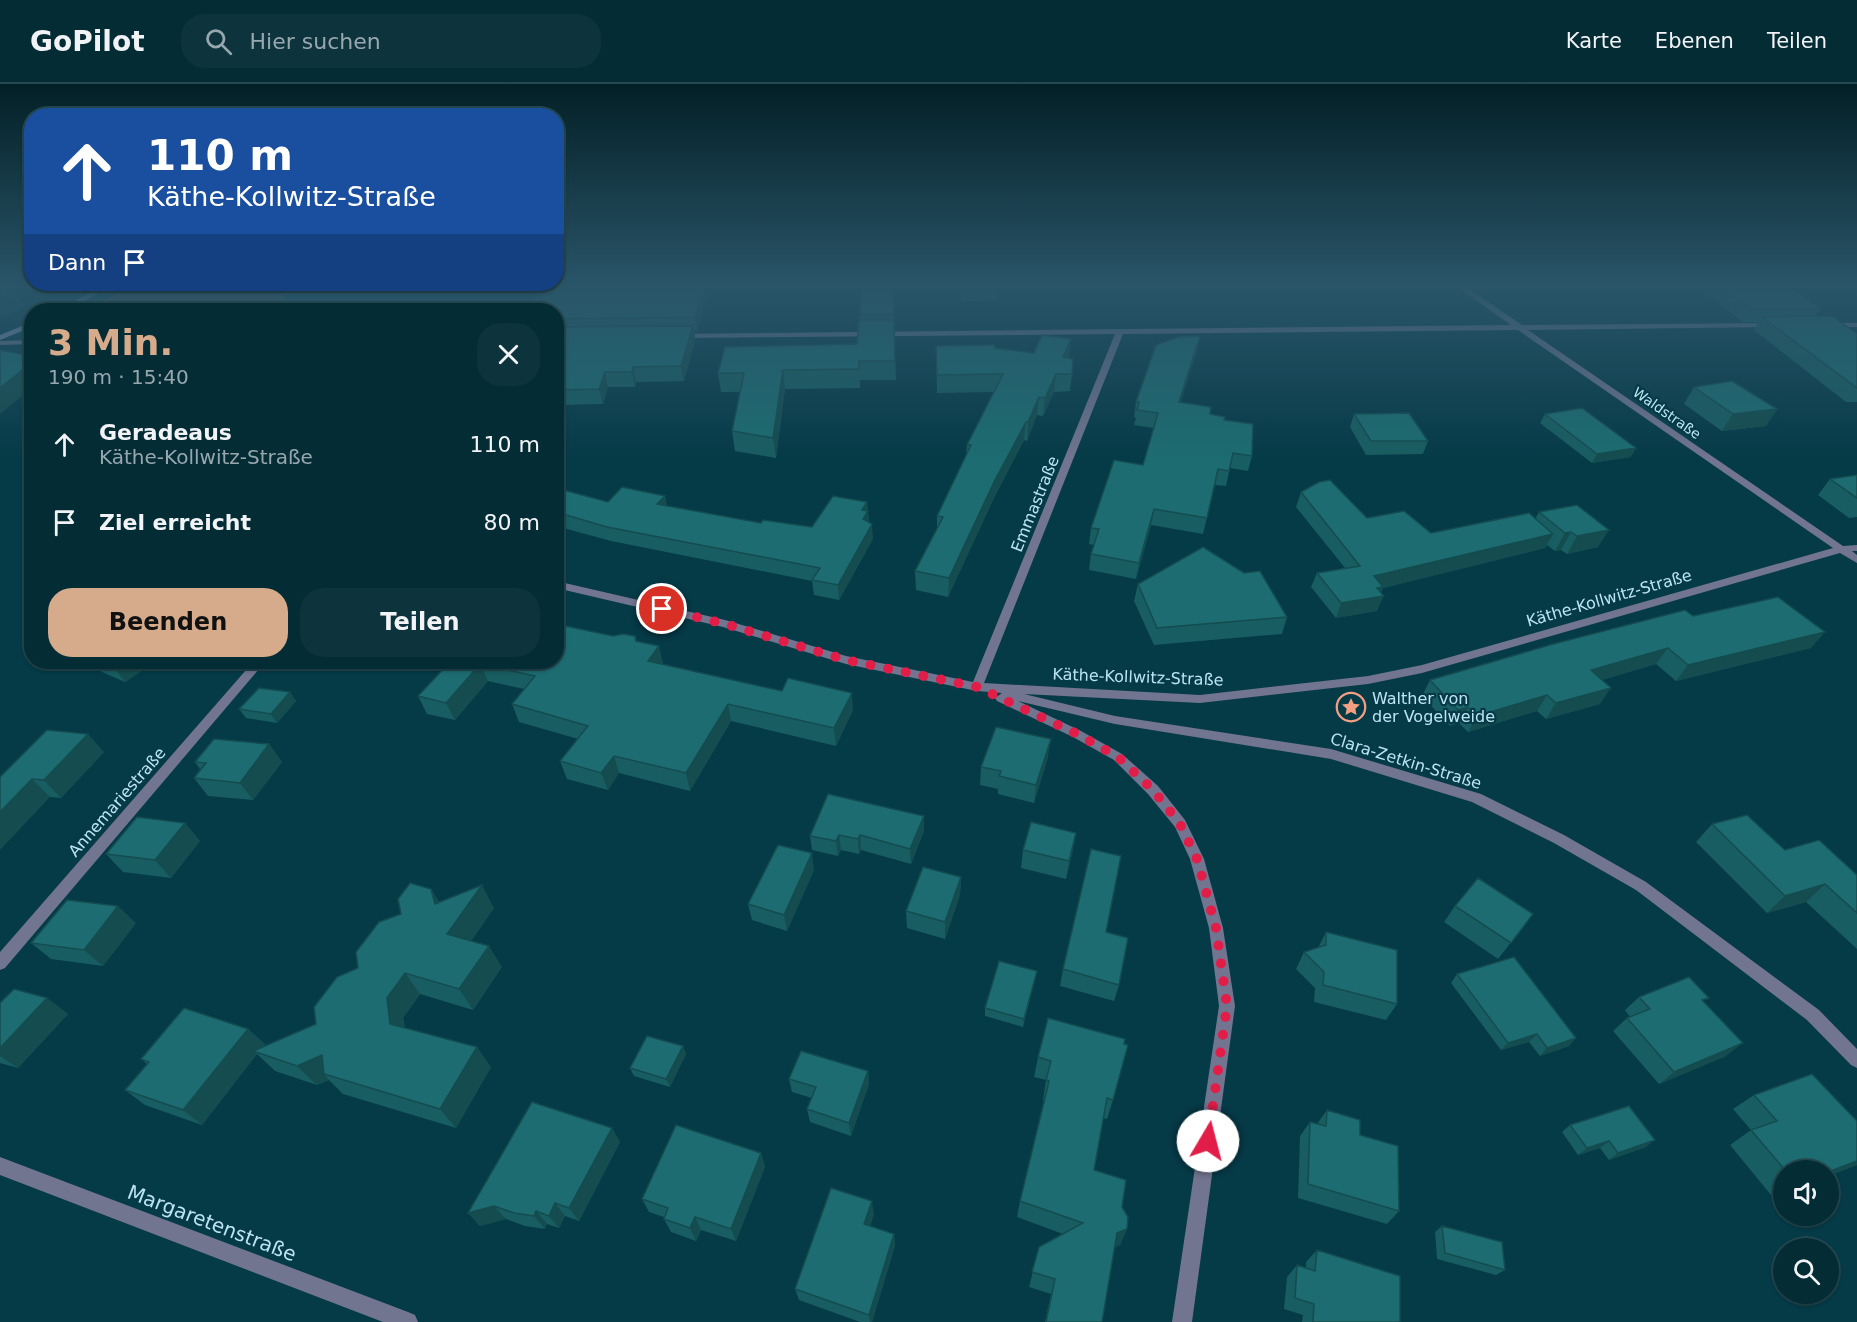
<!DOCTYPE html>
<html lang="de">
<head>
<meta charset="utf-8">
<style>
	:root { --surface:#042c35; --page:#0d343d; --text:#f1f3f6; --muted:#97a7ad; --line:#254850; --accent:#d6ab8b }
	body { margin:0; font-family:"DejaVu Sans",sans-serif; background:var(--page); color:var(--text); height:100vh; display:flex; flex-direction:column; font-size:22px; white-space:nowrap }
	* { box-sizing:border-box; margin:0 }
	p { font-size:20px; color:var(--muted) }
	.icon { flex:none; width:33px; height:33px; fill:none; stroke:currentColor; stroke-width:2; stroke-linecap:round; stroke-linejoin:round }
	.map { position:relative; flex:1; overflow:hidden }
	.sheet { position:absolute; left:24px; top:219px; width:540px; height:366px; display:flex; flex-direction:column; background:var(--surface); border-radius:24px; box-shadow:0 2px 4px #0004,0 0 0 2px var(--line) }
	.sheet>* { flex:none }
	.hud { position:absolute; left:24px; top:24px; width:540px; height:183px; border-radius:24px; box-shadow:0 2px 4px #0004,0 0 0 2px var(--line); background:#1a4fa0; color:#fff; overflow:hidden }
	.buttons { position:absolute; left:1773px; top:1076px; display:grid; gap:12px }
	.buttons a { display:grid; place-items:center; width:66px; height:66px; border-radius:50%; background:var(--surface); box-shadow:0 2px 4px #0004,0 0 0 2px var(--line); font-size:30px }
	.pin { position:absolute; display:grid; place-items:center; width:51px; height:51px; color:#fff; margin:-26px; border:3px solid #fff; border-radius:50%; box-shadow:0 2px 6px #0007 }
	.me { position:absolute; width:66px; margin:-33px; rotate:8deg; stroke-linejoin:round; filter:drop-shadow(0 0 4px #0008) }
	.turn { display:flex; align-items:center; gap:21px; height:126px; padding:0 24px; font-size:27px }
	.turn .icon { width:78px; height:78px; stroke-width:2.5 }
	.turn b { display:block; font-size:42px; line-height:51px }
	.then { display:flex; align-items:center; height:57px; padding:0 24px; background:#0003; gap:12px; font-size:22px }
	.round { display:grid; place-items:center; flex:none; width:63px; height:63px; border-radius:24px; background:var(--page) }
	.overview { display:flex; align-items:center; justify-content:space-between; height:102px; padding:0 24px }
	h1 { font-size:36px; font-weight:700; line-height:45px; color:var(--accent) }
	.button { display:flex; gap:12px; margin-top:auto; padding:12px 24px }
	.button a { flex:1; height:69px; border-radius:24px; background:var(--accent); color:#111; font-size:24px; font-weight:700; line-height:69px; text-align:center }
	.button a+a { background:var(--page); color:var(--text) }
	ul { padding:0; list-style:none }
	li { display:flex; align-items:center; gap:18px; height:78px; padding:0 24px }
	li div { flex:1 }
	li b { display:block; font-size:22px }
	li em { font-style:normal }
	header { display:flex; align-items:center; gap:36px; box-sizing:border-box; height:84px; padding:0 30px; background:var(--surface); border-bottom:2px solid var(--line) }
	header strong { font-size:28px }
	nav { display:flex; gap:33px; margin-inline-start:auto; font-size:21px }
	.search { width:420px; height:54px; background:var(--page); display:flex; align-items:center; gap:15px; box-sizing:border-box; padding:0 21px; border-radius:24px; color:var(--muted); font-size:22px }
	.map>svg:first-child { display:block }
	.green { fill:#6d3f2e }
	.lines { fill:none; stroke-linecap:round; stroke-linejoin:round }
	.street { fill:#72758f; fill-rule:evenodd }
	.secondary { fill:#969ac2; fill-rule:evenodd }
	.wall { fill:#185d61 }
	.shaded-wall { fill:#144c4f }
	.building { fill:#1c6c71; stroke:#144c4f; stroke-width:1.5 }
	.route { stroke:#e11d48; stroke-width:10; stroke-dasharray:0 18 }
	.labels { text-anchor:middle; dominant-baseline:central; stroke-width:4.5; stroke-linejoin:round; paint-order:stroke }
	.far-street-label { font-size:14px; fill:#bce4f2; stroke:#053a47 }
	.street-label { font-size:16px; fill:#bce4f2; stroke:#053a47 }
	.poi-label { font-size:16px; fill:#bce4f2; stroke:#053a47; text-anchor:start }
	.near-street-label { font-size:20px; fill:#bce4f2; stroke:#053a47 }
</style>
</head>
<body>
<header>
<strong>GoPilot</strong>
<div class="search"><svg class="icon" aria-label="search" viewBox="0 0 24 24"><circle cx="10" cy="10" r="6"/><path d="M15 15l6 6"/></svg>Hier suchen</div>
<nav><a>Karte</a><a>Ebenen</a><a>Teilen</a></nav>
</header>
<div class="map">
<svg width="1857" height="1238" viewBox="0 0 1857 1238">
	<rect width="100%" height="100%" fill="#053a47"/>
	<path class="green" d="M132,203H294L272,226H84Z"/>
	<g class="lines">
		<path class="street" d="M1457,203H1466L1522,241L1776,239L1777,241L1773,243L1528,246L1843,462L1857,461V467H1852L1857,471V479L1840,469L1422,589L1368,600L1200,619L1024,610L1115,632L1331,665L1481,710L1564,751L1646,798L1819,926L1857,965V984L1851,981L1807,936L1636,806L1554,759L1472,718L1331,675L1115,640L1018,617L1081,647L1122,670L1158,702L1185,736L1204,775L1223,844L1235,922L1192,1238H1172L1219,922L1209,844L1190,775L1175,743L1148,710L1114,676L1073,653L997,617L995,614L1002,609L977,607L846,580L723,543L556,504V497L725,536L846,572L973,598L1115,250L678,254L674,252L675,250L1511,241ZM1518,246L1833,464L1422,581L1368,592L1200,611L984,599L1123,250Z
			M1824,239H1857V243H1827L1823,241Z
			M32,256V260L0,261V257Z
			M253,578H265L5,884L0,886V868Z
			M0,1073L408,1228L415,1231L418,1238H383L0,1091Z"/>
		<path class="secondary" d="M102,203H112L66,226H57Z
			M32,238V243L0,256V251Z"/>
	</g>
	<path class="wall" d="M541,203H570L571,205H643L644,203H706L707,212L697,247H694L695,256L684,297L636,298L635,303H608L603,320L556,321V226Z
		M893,203L896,296H860V304L785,305L776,374L735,367L732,347L740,308H721L718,289L857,260L860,236V230Z
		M959,203H997V216L961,217Z
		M1698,203H1790L1820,225L1814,233L1857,250V318H1846L1754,246L1759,238H1743Z
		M1200,252L1197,267L1180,318L1224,336L1252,372L1248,387L1230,384L1226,402L1215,401L1203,450L1151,441L1136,495L1089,486L1091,470L1094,461L1089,460L1091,444L1143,381L1154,344L1134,341L1136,334L1134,333L1136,318Z
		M1071,255L1069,274L1072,290L1070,307L1054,308L1043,332L1037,331L1027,357L1024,356L994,414L948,513L916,506L915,487L937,444V432L966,372L967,361L994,308L937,309L936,262L995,264L1034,269Z
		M1694,303L1777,325L1766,342L1722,347L1684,320Z
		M1354,330L1428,357L1423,370L1366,371L1350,343Z
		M1545,330L1631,373L1592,379L1540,339Z
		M1857,391V433L1849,434L1818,411L1830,395Z
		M556,404L608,418L665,412L667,422L761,439L812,443L867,418L869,438L873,455L839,516L814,511L812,497L611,457L556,442Z
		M1301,408L1367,434L1431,449L1535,435L1539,428L1598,463L1567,470L1561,466L1555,467L1547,461L1545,464L1383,504L1381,509L1377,527L1336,534L1311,503L1317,489L1345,484L1296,423Z
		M1138,500L1287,533L1282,550L1154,561L1134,517Z
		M1693,532L1811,564L1676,597L1656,580L1602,596L1600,620L1546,635L1537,627L1468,648L1459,639L1450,642L1422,612L1430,596Z
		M613,552L636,557L663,579L662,581L853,626L836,662L731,637L690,707L619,689L608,706L567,695L560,677L578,655L519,638L512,620L524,605L488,597L455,636L427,630L418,612L450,578Z
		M87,578H155L125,598L93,584Z
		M290,608L296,617L277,639L246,634L239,625Z
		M269,660L282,678L253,716L208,712L194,694L200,685L195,678Z
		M104,668L61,714L50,713L0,693Z
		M1048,673L1034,719L998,710V705L980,701L981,683Z
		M924,732V747L911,780L861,766L859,770L841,766L838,772L812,766L810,752Z
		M185,739L200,757L171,794L123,788L106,770Z
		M1712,740L1857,791V865L1806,818L1767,829L1696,758Z
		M1023,766H1073L1066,795L1021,784Z
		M814,786L787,847L752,836L748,820Z
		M961,793L960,811L945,855L907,844L906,827Z
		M439,818L494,824L471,857L502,883L473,926L420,910L403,934L405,944L491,983L456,1044L343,1010L329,996L317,1001L275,987L257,970L202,1041L145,1021L125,1006L147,980L141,975L248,945L265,960L263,963L316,940L358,884Z
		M1455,822L1533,830L1498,875L1444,838Z
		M136,839L103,882L51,875L31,859Z
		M1326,848L1397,920L1386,936L1314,918L1315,904L1296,885L1304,868L1318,864Z
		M1063,885L1119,901L1114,917L1060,902Z
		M1457,890L1576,954L1569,962L1540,972L1529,958L1501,966L1451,899Z
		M1035,895L1023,943L985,932V924Z
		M1639,913L1704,919L1726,972L1659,1000L1613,947L1627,934L1630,933L1625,926Z
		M47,914L68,930L18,984L0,979V919Z
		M1048,934L1113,1016L1107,1035L1103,1034L1094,1086L1122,1123L1127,1145L1120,1161L1115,1163L1102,1238H1045L1051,1210L1029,1203L1039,1163L1063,1150L1017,1133L1020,1117L1044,1016H1043L1046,996L1034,993L1038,973Z
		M683,962L686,970L670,1003L634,992L630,984Z
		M868,987L869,1000L851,1052L810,1038L807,1025L812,1014L792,1008L789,995Z
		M1754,1011L1857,1037V1081L1828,1092V1086H1784V1106L1771,1111L1730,1061L1751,1046L1733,1025Z
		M1327,1026L1360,1051L1399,1127L1387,1140L1298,1114L1300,1052L1310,1038L1317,1040Z
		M1570,1041L1646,1063L1609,1076L1600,1064L1578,1071L1562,1048Z
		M612,1044L620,1058L579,1137L565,1132L559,1144L547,1140L545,1145L525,1142L506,1135L480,1142L468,1129Z
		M761,1069L765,1083L736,1157L701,1146L696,1157L671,1148L664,1135V1133L649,1128L642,1115Z
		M874,1130L870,1142L894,1150L895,1162L872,1238H860L799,1216L795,1205Z
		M1442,1142L1505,1186L1496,1191L1437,1175L1435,1148Z
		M1317,1166L1400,1238H1302L1303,1231L1284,1225L1287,1193L1297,1181L1306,1184V1178Z"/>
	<path class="shaded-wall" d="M704,203H706L707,212L697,247L695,233Z
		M16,207L26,223L0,235V215Z
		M693,242L695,256L684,297L681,282Z
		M1200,252L1197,267L1176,333L1179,318Z
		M1071,255L1069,273L1061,291L1063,273Z
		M26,283L32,291V304L0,330V304Z
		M633,283L636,298L635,303L632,288Z
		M783,286L785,305L776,374L773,354Z
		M605,288L608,303L603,320L599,305Z
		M1056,290L1054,308L1043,332L1045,314Z
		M1039,313L1037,331L1027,357L1028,338Z
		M1777,325L1766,342L1722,347L1733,330Z
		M1026,338L1024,356L994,414L948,513L949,494L995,396Z
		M1636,364L1631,373L1592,379L1597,370Z
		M665,412L668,426L657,420Z
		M867,418L869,442L864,450L862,426Z
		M1154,425L1151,441L1136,495L1139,479Z
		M872,440L873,455L839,516L838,501Z
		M1609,446L1598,463L1567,470L1577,452Z
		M1571,448L1561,466L1555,467L1565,449Z
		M1553,450L1545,464L1383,504L1379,513L1384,512L1377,527L1336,534L1341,519L1374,492Z
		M1825,548L1811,564L1676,597L1688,581Z
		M659,562L663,579L652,595L648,577Z
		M1668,564L1656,580L1581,602L1591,586Z
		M115,578H155L125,598L111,580Z
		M480,580L488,597L455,636L446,619Z
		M1611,604L1600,620L1546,635L1556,619Z
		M290,608L296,617L277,639L271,630Z
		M852,609L853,626L836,662L834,644Z
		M1547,611L1537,627L1468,648L1477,632Z
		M728,620L731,637L690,707L686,689Z
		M1468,623L1459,639L1450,642L1458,626Z
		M88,650L104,668L61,714L44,696Z
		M1051,655L1048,673L1034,719L1036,701Z
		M269,660L282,678L253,716L240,699Z
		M614,672L619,689L608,706L601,689Z
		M32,695L50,713L0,766V728Z
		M924,732V747L911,780L910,765Z
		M185,739L200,757L171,794L155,776Z
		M1076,749L1073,766L1066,795L1069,777Z
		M839,751L841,766L838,772L836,757Z
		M860,751L861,766L859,770L858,755Z
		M812,769L814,786L787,847L784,831Z
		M961,793L960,811L945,855V838Z
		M1825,800L1806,818L1767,829L1785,812Z
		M482,801L494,824L461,871L447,850Z
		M431,805L445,827L435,820Z
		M118,822L136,839L103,882L84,866Z
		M489,862L502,883L473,926L459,905Z
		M1037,887L1023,943L1024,935Z
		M405,889L420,910L403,934L407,961L390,940L387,914Z
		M47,914L68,930L18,984L0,972V964Z
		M248,945L265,960L258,968L253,967L257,970L202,1041L183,1026Z
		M1537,950L1529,958L1501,966L1508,959Z
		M1576,954L1569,962L1540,972L1547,964Z
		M1743,959L1726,972L1659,1000L1674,988Z
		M683,962L686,970L670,1003L666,995Z
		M477,963L491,983L456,1044L440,1025Z
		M322,971L324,990L329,996L317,1001L297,982Z
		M868,987L869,1000L851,1052L849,1039Z
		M612,1044L620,1058L579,1137L569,1124Z
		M1655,1056L1646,1063L1609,1076L1618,1069Z
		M1609,1057L1600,1064L1578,1071L1587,1064Z
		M761,1069L765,1083L736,1157L731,1145Z
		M1857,1077V1081L1828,1092V1088Z
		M1784,1104V1106L1771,1111Z
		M872,1117L874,1130L866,1152L864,1140Z
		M555,1119L565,1132L559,1144L549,1132Z
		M494,1122L506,1135L480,1142L468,1129Z
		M536,1127L547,1140L545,1145L534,1132Z
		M695,1133L701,1146L696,1157L690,1144Z
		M1127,1145L1120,1161L1111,1165L1117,1149Z
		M894,1150L895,1162L872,1238H870L869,1231Z"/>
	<path class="building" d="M0,203H9L16,207L0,215Z
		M541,203H568L567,205H643L644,203H704L695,233L556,235V226H528Z
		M861,203H893L894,230H860Z
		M1721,203H1790L1820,225H1751Z
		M1832,232L1857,250V304L1762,233Z
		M859,236H894L895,277H859V285L783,286L773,354L732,347L744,289H718L725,263L857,260Z
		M693,242L681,282L633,283L632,288H605L599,305L556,306V243Z
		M1042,251L1071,255L1063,273L1073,275L1072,290H1056L1045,314L1039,313L1028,338H1026L995,396L949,494L915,487L943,433L937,432L971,361H967L1003,290L937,291L936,262L994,261L995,264L1034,269Z
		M1200,252L1179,318L1211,323L1210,330L1225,333L1224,336L1253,340L1252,372L1233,369L1229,387L1218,385L1207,434L1154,425L1139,479L1091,470L1099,445L1091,444L1114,376L1143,381L1158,329L1137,326L1139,318H1136L1156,261L1178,253Z
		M0,266L32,272V290L26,283L0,304Z
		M1732,297L1777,325L1733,330L1694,303Z
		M1582,324L1636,364L1597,370L1545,330Z
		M1409,329L1428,357H1371L1354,330Z
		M1857,391V414L1830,395Z
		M1330,396L1367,434L1404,427L1431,449L1529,429L1553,450L1374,492L1383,503L1377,504L1384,512L1341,519L1317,489L1360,482L1301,408L1319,398Z
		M622,403L665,412L657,420L761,439L763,436L812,443L833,412L867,418L862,426L868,427L863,435L872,440L838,501L812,496L820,484L607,443L556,428V404L608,418Z
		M1577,421L1609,446L1577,452L1571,448L1565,449L1539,428Z
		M1203,463L1244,489L1260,487L1287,533L1157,544L1138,500Z
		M1778,513L1825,548L1688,581L1668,564L1591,586L1611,604L1556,619L1547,611L1477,632L1468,623L1458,626L1430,596L1553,560L1685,526L1693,532Z
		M556,540L613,552L623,550L635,552L636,557L659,562L648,577L782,607L788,594L852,609L834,644L728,620L686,689L614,672L601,689L560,677L588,642L512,620L535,592L480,580L446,619L418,612L450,578H556Z
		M104,578H115L111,580Z
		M259,604L290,608L271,630L239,625Z
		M996,643L1051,655L1036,701L999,692L1001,687L981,683Z
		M47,646L88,650L44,696L32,695L0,728V693Z
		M214,655L269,660L240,699L194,694L206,679L195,678Z
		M828,710L924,732L910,765L860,751L858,755L839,751L836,757L810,752Z
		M1747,731L1785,766L1819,756L1857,791V829L1825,800L1785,812L1712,740Z
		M137,733L185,739L155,776L106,770Z
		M1031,738L1076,749L1069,777L1023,766Z
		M778,761L812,769L784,831L748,820Z
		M1091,765L1121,772L1106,848L1128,854L1119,901L1063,885Z
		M923,783L961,793L945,838L906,827Z
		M1478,794L1533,830L1511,859L1455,822Z
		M410,799L431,805L435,820L482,801L447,850L489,862L459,905L405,889L387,914L390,940L477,963L440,1025L324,990L322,971L297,982L253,967L316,940L314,923L337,893L358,884L356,868L379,838L401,830L398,815Z
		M67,816L118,822L84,866L31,859Z
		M1326,848L1397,866V920L1323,901L1324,888L1304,868L1326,861Z
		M1514,873L1576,954L1547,964L1537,950L1508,959L1457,890Z
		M999,877L1037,887L1024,935L985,924Z
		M1689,893L1709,914L1702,916L1743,959L1674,988L1627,934L1650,925L1639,913Z
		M14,905L47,914L0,964V919Z
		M184,924L248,945L183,1026L125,1006L149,978L141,975Z
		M1048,934L1125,955L1124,960L1128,961L1113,1016L1107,1014L1094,1086L1126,1096L1122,1123L1128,1133L1127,1145L1117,1149L1102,1238H1046L1055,1195L1032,1188L1039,1163L1083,1139L1020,1117L1049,997L1046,996L1051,977L1038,973Z
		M647,952L683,962L666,995L630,984Z
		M801,967L868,987L849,1039L807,1025L816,1003L789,995Z
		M1812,990L1857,1037V1077L1828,1088V1086H1785L1751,1046L1777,1037L1754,1011Z
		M532,1018L612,1044L569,1124L555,1119L549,1132L536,1127L534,1132L514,1129L494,1122L468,1129Z
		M1629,1022L1655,1056L1618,1069L1609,1057L1587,1064L1570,1041Z
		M1327,1026L1360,1036V1051L1398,1062L1399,1127L1308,1100L1310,1038L1326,1042Z
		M676,1041L761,1069L731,1145L695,1133L690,1144L664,1135L668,1124L642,1115Z
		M831,1104L872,1117L864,1140L894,1150L869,1231L795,1205Z
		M1442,1142L1502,1158L1505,1186L1445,1169Z
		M1317,1166L1400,1192V1238H1313L1314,1220L1295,1214L1297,1181L1315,1187Z"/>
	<linearGradient id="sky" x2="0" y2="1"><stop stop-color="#032027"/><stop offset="0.54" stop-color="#2a5569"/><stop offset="1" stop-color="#2a5569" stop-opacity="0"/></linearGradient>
	<rect width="1857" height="376" fill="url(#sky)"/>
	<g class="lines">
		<path class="route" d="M662,525L725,540L846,576L977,603L1077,650L1118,673L1153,706L1180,740L1197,775L1216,844L1227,922L1208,1057"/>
	</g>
	<defs>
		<g id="sight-ring" transform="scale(1.5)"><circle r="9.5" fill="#053a47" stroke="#f3a082" stroke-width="1.5"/><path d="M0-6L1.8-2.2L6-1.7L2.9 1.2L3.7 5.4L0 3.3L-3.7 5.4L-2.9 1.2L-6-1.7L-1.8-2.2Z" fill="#f3a082"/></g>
	</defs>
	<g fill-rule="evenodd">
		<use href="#sight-ring" x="1351" y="623"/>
	</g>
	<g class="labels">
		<g class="far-street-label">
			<text transform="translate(1667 329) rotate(35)">Waldstraße</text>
		</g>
		<g class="street-label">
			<text transform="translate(1035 420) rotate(-68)">Emmastraße</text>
			<text transform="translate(1609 514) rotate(-16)">Käthe-Kollwitz-Straße</text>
			<text transform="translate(1138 593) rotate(2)">Käthe-Kollwitz-Straße</text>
			<text transform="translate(1406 677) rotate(17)">Clara-Zetkin-Straße</text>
			<text transform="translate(117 718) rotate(-49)">Annemariestraße</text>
		</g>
		<g class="poi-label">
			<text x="1372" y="614">Walther von<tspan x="1372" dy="18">der Vogelweide</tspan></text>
		</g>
		<g class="near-street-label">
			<text transform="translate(212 1139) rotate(21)">Margaretenstraße</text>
		</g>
	</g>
</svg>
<div class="buttons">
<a><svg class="icon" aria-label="sound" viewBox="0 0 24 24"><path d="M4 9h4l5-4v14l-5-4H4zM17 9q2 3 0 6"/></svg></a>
<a><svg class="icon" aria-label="search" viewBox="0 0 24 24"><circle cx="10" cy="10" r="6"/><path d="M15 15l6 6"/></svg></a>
</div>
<div class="pin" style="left:662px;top:525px;background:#d93025"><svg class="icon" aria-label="arrive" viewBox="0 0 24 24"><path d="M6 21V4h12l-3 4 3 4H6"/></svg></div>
<svg class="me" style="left:1208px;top:1057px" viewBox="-20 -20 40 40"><circle r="19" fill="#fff"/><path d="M0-13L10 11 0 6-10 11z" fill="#e11d48"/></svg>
<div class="hud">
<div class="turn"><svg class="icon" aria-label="ahead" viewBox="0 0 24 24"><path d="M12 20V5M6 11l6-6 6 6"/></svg><div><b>110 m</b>Käthe-Kollwitz-Straße</div></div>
<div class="then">Dann<svg class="icon" aria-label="arrive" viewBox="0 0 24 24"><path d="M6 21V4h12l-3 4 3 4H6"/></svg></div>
</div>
<section class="sheet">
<div class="overview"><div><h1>3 Min.</h1><p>190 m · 15:40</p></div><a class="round"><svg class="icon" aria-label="close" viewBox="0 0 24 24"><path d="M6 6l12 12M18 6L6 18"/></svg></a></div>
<ul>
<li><svg class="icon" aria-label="ahead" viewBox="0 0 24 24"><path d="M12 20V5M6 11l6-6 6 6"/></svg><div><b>Geradeaus</b><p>Käthe-Kollwitz-Straße</p></div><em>110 m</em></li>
<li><svg class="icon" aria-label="arrive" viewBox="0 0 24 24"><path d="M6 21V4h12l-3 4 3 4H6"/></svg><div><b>Ziel erreicht</b></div><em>80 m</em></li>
</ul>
<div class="button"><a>Beenden</a><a>Teilen</a></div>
</section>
</div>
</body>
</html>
